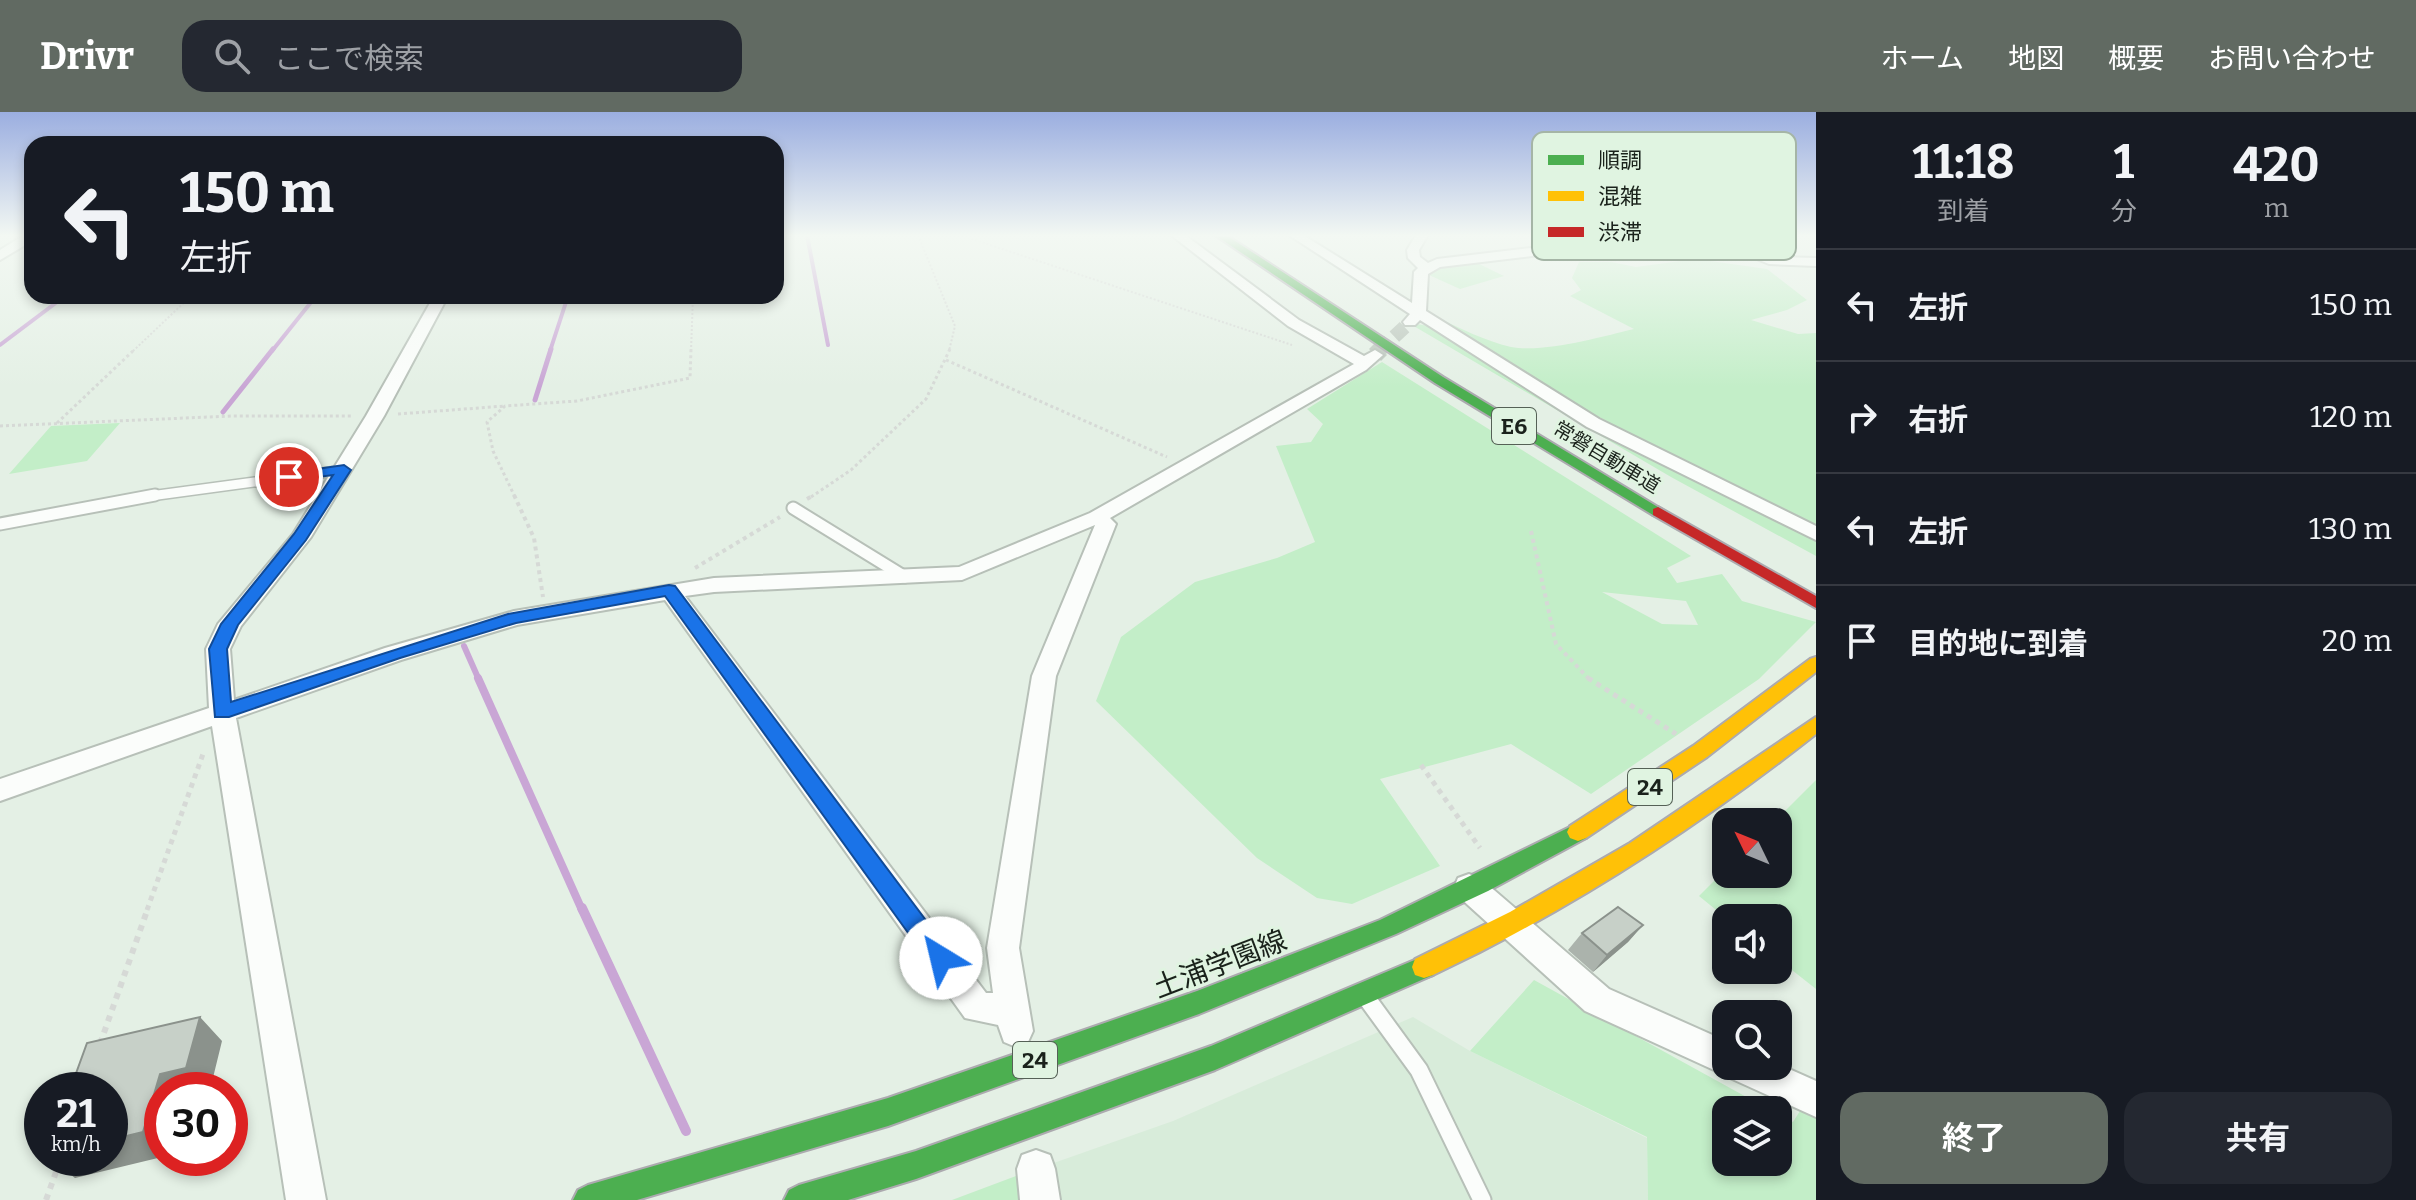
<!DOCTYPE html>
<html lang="ja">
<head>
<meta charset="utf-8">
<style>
	:root { --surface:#171b24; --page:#242831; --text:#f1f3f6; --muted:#9ea1a6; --line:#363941; --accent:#616a62 }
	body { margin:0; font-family:Bitter,"Noto Sans JP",serif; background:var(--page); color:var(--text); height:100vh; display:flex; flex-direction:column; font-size:30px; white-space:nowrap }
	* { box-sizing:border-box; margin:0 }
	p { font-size:26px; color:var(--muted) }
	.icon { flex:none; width:44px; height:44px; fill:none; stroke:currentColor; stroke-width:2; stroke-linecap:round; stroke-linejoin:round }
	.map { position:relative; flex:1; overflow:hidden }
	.drawer { display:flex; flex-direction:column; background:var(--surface); width:600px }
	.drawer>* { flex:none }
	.banner { position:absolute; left:24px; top:24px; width:760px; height:168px; border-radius:24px; box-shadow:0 4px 12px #0003; background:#171b24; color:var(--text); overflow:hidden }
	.needle { width:52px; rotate:313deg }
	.fabs { position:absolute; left:1712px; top:696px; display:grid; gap:16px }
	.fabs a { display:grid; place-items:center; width:80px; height:80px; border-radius:16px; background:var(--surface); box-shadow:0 4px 12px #0003; font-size:40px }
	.speed { position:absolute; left:24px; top:960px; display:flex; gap:16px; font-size:40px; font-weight:700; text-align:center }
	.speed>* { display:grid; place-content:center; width:104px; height:104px; border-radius:50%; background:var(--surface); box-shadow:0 4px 12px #0003; line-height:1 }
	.speed small { font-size:20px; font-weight:400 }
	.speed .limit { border:12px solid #d22; background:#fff; color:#111 }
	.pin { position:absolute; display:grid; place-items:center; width:68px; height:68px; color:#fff; margin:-34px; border:4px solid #fff; border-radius:50%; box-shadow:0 2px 8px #0007 }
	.me { position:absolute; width:88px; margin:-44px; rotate:324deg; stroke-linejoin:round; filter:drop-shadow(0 0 6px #0008) }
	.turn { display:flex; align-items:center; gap:28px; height:168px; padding:0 24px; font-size:36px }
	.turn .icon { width:104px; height:104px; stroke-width:2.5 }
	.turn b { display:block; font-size:56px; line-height:68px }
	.eta { display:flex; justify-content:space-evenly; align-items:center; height:136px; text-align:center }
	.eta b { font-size:48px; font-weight:700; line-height:56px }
	.cta { display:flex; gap:16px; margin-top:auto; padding:16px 24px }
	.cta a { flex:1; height:92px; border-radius:24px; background:var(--accent); color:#fff; font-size:32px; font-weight:700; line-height:92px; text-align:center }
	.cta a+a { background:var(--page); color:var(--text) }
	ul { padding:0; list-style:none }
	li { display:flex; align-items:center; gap:24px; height:112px; padding:0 24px; border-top:2px solid var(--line) }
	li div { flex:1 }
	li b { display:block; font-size:30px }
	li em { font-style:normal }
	header { display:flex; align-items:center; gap:48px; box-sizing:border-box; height:112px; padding:0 40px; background:var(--accent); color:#fff }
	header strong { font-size:38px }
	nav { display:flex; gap:44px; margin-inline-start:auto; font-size:28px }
	.search { width:560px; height:72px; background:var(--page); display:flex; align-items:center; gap:20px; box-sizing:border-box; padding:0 28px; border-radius:24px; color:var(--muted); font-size:30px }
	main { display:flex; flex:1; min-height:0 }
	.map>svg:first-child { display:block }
	.built { fill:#d8ecda }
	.green { fill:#c3eec8; fill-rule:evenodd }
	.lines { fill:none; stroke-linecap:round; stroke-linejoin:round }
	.stream-far4 { stroke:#c9a6d5; stroke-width:4 }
	.stream-far3 { stroke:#c9a6d5; stroke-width:5 }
	.stream-far2 { stroke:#c9a6d5; stroke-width:6 }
	.stream-far1 { stroke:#c9a6d5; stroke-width:8 }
	.stream { stroke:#c9a6d5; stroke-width:10 }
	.street-tunnel-far1 { stroke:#bcc7bd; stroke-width:14; stroke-dasharray:14 7; stroke-linecap:butt }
	.street-tunnel { stroke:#bcc7bd; stroke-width:17; stroke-dasharray:17 9; stroke-linecap:butt }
	.lane-far2-casing { stroke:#b7c0b8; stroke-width:12 }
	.lane-far1-casing { stroke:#b7c0b8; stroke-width:15 }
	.lane-casing { stroke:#b7c0b8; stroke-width:21 }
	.street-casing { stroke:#b7c0b8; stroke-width:4 }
	.fast-casing { stroke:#acaaaf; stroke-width:4 }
	.slow-casing { stroke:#acaaaf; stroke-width:4 }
	.jam-casing { stroke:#acaaaf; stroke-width:4 }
	.path-far4 { stroke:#d6d9d6; stroke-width:2; stroke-dasharray:2 2; stroke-linecap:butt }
	.path-far3 { stroke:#d6d9d6; stroke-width:3; stroke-dasharray:3 3; stroke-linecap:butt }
	.path-far2 { stroke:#d6d9d6; stroke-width:4; stroke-dasharray:4 4; stroke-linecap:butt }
	.path-far1 { stroke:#d6d9d6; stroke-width:5; stroke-dasharray:5 5; stroke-linecap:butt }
	.path { stroke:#d6d9d6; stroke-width:6; stroke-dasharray:6 6; stroke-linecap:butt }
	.lane-far2 { stroke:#fbfdfb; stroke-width:9 }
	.lane-far1 { stroke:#fbfdfb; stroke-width:11 }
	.lane { stroke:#fbfdfb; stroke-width:17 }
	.street { fill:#fbfdfb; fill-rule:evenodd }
	.fast { fill:#4caf50; fill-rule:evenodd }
	.slow { fill:#ffc107; fill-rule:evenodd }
	.jam { fill:#c62828; fill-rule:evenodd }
	.wall { fill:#abb3ac }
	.shaded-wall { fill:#8b928c }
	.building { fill:#c7d0c8; stroke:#8b928c; stroke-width:2 }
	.route { fill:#1a73e8; stroke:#114b97; stroke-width:2 }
	.labels { text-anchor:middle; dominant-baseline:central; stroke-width:6; stroke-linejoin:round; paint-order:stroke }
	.far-street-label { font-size:20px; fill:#1a221b; stroke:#e0f4e1 }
	.shield { fill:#e0f4e1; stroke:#556156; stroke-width:2 }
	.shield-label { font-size:22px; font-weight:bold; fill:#1a221b }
	.near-street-label { font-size:28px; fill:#1a221b; stroke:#e0f4e1 }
	.key { fill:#e0f4e1; stroke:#a5b5a6; stroke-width:2 }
	.key-label { font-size:22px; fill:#1a221b }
</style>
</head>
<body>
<header>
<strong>Drivr</strong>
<div class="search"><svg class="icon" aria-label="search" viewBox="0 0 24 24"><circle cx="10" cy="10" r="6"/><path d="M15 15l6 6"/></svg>ここで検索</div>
<nav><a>ホーム</a><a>地図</a><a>概要</a><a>お問い合わせ</a></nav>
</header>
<main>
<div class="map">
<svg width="1816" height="1088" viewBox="0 0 1816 1088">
	<rect width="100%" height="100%" fill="#e4f0e5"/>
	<path class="built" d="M1413,905L1470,939L1647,1026L1648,1088H1054L1048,1053L1173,1009Z"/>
	<path class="green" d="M1696,147L1767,157L1807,188L1787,198L1751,208L1798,222L1816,221V414C1685,350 1556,290 1436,205C1460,216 1485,229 1511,235C1545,241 1600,225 1634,217L1570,184L1581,178L1572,166L1579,150H1611L1636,155Z
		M1475,150L1504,164L1460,177L1429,163L1440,155Z
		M1416,212L1430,214L1582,309L1816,425V444L1671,365L1412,213Z
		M1382,250L1691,444L1667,456L1677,471L1722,462L1742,489L1816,510L1759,567L1591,682L1511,632L1380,667L1440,754L1352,792L1317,786L1257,746L1096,589L1121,525L1195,470L1277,446L1315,430L1276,334L1311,330L1323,312L1307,297ZM1602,480L1686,489L1698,513L1662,512Z
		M120,311L87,349L9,362L51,314Z
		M1816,668V877L1778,847V806H1726L1699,784L1726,757V762H1778V710H1774Z
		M1534,868L1770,998H1726V1050H1778V1002L1793,1010L1816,974V1088H1648L1647,1025L1470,939Z
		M1021,1062L1022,1088H952Z"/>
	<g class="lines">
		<path class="stream-far4" d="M807,123L828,233
			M0,233L65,184
			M272,239L316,184
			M550,239L568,184"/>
		<path class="stream-far3" d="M535,288L551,237
			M223,300L273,237"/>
		<path class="stream-far2" d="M464,534L479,568"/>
		<path class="stream-far1" d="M478,566L582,798"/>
		<path class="stream" d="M582,796L686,1019"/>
		<path class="street-tunnel-far1" d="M1379,239L1409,211"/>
		<path class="street-tunnel" d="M1375,243L1381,237"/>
		<g class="lane-far2-casing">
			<path id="lane-far2" d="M143,385L344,358"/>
		</g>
		<g class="lane-far1-casing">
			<path id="lane-far1" d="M793,396L905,465
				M0,412L155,383"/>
		</g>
		<g class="lane-casing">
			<path id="lane" d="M1368,888L1419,958L1482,1088"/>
		</g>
		<g class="street-casing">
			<path id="street" d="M24,123H32V129L0,148V138Z
				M1171,123H1185L1299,208L1364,244L1375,238L1383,243L1366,258L1110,406L1116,412L1056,564L1019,836L1033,919L1028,930L1016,935L1004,930L998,913L965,906L665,488L517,513L401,548L236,606L326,1088H286L212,614L0,689V667L209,596L206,537L218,512L293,422L366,304L434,184H448L384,304L311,425L241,514L230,537L234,588L385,536L514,499L714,466L959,455L1090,401L1354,252L1288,214ZM1095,413L1032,564L987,836L993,881H986L685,484L714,480L962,468Z
				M1289,123H1303L1412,191L1414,160L1418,156L1408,146L1407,138L1416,123H1428L1419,138L1420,145L1428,151L1437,147L1642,123H1679L1673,127L1440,155L1428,162L1426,199L1599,307L1816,414V428L1587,315L1420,208L1415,213H1405L1403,210L1410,202Z
				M1697,123H1714L1776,145L1816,146V154L1769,152Z
				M1469,762L1480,766L1609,877L1726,929V954L1778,952L1816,969V1005L1730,966L1729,962L1714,958L1585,899L1458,784L1454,775L1458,766Z
				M1036,1038L1050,1043L1055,1057L1060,1088H1020L1017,1057L1022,1043Z"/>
		</g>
		<g class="fast-casing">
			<path id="fast" d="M1215,123H1226L1443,265L1666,400L1658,405L1653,403L1435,271Z
				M1578,711L1586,714L1589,720L1586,726L1488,779L1396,822L1199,902L888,1014L637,1088H573L578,1078L588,1073L888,986L1197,879L1380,808Z
				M1424,844L1433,847L1436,855L1433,863L1215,958L916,1067L848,1088H784L789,1078L799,1073L916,1039L1211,934Z"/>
		</g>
		<g class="slow-casing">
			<path id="slow" d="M1816,545V560L1707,645L1586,726L1578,729L1570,726L1567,720L1570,714L1693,634L1810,547Z
				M1816,605V622C1698,715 1569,799 1433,863L1424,866L1415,863L1412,855L1415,847L1510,800L1630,731Z"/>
		</g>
		<g class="jam-casing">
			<path id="jam" d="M1658,395L1816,484V496L1653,403V397Z"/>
		</g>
		<path class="path-far4" d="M918,123L955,214L949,239
			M960,123L1292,233
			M133,239L191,184
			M691,239L693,184"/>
		<path class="path-far3" d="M946,248L1167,345
			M398,302L505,294
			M57,311L135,237
			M0,314L232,304H353
			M515,385L493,339L487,310L505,294L577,289L690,266L691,237
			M811,385L851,358L926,287L950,237"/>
		<path class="path-far2" d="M514,383L534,426L543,485
			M807,387L814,383
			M1531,419L1556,532L1590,568
			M695,456L780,405"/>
		<path class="path-far1" d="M1588,566L1676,622
			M1421,653L1480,736
			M147,798L203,642"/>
		<path class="path" d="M100,932L148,796
			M46,1088L61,1046"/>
		<use href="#lane-far2" class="lane-far2"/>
		<use href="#lane-far1" class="lane-far1"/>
		<use href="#lane" class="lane"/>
		<use href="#street" class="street"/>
		<use href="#fast" class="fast"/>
		<use href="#slow" class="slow"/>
		<use href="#jam" class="jam"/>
	</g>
	<path class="wall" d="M1643,813L1628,830L1593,860L1568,838L1582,821Z"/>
	<path class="shaded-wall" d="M1643,813L1628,830L1593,860L1607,843Z
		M200,905L222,929L210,978H162V1045L75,1066L49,1046H110V1028L160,962Z"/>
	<path class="building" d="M1618,795L1643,813L1607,843L1582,821Z
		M200,905L186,956L160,962L143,1020L110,1028V978H70L87,931Z"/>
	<linearGradient id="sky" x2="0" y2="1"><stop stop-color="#9baee0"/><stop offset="0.45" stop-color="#f3f8f3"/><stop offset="1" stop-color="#f3f8f3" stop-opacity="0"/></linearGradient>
	<rect width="1816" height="275" fill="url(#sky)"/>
	<path class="route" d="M344,353L351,358L306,428L238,513L227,537L231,590L508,502L669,473L675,474L949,839L953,846L949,854L941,857L932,854L665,484L516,511L400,546L229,605H215L209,537L221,512L294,422L333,363L289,369L282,365L289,361Z"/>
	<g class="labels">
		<g class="far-street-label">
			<text transform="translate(1607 345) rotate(31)">常磐自動車道</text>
		</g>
		<g class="shield">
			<rect x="1492" y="296" width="44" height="36" rx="6"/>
			<rect x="1628" y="657" width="44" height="36" rx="6"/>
			<rect x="1013" y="930" width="44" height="36" rx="6"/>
		</g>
		<g class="shield-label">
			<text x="1514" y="314">E6</text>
			<text x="1650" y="675">24</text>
			<text x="1035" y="948">24</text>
		</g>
		<g class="near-street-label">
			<text transform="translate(1220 852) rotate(-21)">土浦学園線</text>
		</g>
	</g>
	<rect x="1532" y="20" width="264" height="128" rx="12" class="key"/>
	<rect x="1548" y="43" width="36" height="10" fill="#4caf50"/>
	<rect x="1548" y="79" width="36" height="10" fill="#ffc107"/>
	<rect x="1548" y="115" width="36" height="10" fill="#c62828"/>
	<g class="key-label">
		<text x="1598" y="56">順調</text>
		<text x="1598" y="92">混雑</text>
		<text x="1598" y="128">渋滞</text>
	</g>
</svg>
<div class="fabs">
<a><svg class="needle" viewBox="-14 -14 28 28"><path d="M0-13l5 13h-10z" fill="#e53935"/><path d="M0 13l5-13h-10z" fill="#9ea1a6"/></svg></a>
<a><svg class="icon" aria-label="sound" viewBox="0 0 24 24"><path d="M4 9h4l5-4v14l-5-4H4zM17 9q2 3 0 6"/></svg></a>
<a><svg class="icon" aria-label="search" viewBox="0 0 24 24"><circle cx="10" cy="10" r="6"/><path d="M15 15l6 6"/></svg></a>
<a><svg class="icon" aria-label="layers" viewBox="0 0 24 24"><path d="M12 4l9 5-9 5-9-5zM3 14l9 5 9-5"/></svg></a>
</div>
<div class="speed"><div>21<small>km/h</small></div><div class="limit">30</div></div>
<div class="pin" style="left:289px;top:365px;background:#d93025"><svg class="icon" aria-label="arrive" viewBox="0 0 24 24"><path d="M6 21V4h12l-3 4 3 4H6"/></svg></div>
<svg class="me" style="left:941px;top:846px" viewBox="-20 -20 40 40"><circle r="19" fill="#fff"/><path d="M0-13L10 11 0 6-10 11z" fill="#1a73e8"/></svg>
<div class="banner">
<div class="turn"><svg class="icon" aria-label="left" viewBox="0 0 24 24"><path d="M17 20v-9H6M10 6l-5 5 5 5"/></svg><div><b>150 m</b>左折</div></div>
</div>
</div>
<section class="drawer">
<div class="eta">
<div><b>11:18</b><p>到着</p></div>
<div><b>1</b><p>分</p></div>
<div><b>420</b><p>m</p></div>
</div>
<ul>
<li><svg class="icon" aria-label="left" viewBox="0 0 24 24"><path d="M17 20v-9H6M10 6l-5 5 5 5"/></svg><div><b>左折</b></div><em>150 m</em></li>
<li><svg class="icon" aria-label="right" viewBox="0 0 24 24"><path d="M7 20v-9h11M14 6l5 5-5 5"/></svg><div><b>右折</b></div><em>120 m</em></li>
<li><svg class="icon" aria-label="left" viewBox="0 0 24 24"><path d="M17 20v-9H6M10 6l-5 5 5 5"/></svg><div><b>左折</b></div><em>130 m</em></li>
<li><svg class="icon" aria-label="arrive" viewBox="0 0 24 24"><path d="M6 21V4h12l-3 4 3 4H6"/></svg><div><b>目的地に到着</b></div><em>20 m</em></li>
</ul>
<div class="cta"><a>終了</a><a>共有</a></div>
</section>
</main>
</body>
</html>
